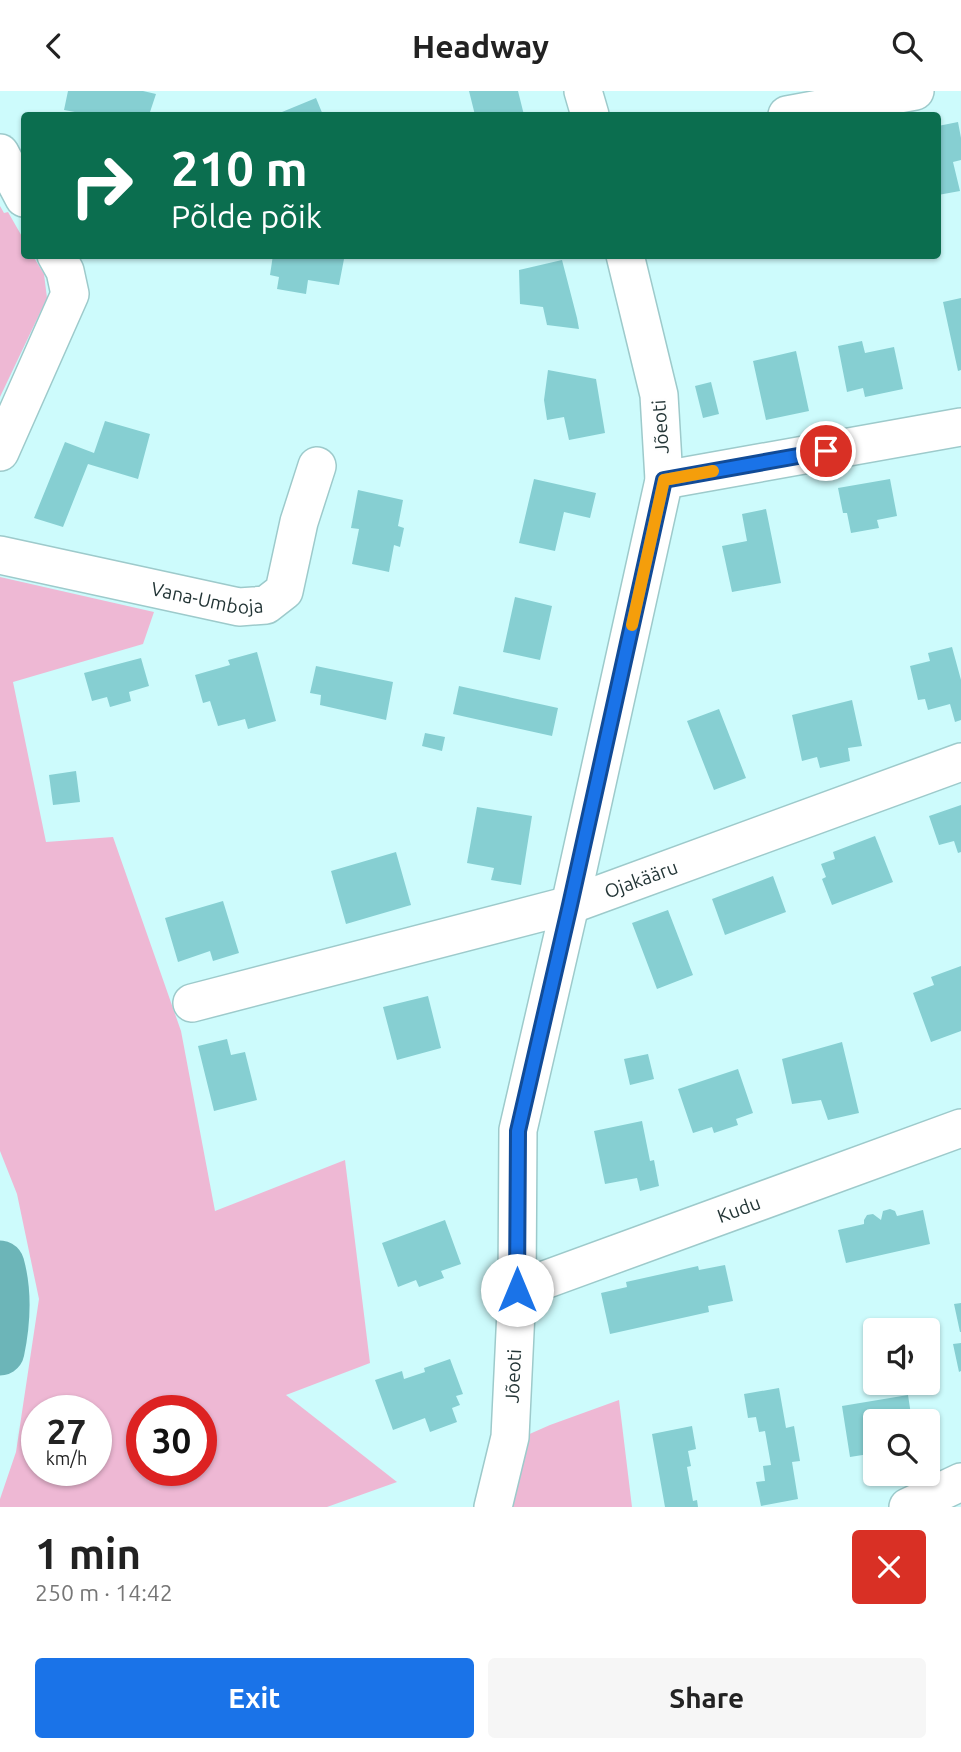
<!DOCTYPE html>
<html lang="en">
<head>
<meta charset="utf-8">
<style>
	:root { --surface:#fff; --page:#f6f6f6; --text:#222; --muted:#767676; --accent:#1a73e8 }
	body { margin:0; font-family:Ubuntu,sans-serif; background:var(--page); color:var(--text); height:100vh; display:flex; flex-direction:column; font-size:26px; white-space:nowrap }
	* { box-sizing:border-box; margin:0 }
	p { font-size:23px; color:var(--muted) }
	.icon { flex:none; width:38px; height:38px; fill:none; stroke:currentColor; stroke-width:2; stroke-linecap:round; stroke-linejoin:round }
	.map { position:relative; height:1416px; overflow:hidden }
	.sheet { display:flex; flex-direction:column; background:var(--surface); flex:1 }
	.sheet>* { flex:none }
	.guide { position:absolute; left:21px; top:21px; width:920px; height:147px; border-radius:7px; box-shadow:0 2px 5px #0004; background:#0b6e4f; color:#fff; overflow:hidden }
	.controls { position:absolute; left:863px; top:1227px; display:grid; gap:14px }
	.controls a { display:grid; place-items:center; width:77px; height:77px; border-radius:7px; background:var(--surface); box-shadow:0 2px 5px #0004; font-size:35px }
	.speed { position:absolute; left:21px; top:1304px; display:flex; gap:14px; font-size:35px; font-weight:700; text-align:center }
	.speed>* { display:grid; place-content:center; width:91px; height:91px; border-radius:50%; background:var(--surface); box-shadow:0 2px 5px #0004; line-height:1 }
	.speed small { font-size:18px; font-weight:400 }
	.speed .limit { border:10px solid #d22; background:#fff; color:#111 }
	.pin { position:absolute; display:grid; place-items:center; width:60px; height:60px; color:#fff; margin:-30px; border:4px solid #fff; border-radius:50%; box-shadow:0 2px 7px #0007 }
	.me { position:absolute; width:77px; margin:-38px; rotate:0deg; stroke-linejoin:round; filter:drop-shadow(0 0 5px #0008) }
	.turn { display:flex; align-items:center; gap:24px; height:147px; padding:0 35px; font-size:32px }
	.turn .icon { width:91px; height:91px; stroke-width:2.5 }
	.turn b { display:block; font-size:49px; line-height:60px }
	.round { display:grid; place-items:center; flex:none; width:74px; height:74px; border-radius:7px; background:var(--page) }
	.overview { display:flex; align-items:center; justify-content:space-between; height:119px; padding:0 35px }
	h1 { font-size:42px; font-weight:600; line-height:52px }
	.primary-button { display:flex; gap:14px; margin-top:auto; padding:14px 35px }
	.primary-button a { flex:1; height:80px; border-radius:7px; background:var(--accent); color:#fff; font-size:28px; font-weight:600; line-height:80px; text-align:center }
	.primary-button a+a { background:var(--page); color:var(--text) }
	header { display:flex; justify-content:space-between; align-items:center; height:91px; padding:0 35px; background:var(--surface); font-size:32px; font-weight:600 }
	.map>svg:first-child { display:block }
	.green { fill:#eeb8d4; fill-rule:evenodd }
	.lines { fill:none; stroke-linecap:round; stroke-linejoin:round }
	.river { stroke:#6cb5b8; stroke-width:49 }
	.building { fill:#86cfd2 }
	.minor-casing { stroke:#9dcacb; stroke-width:40 }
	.minor { stroke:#fff; stroke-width:37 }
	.route-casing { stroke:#114b97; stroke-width:18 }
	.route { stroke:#1a73e8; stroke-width:12 }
	.slow { stroke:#f59e0b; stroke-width:12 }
	.labels { text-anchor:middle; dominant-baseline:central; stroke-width:5; stroke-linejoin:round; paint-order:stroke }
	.street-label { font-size:19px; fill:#233536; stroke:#fefefe }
</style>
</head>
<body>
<header><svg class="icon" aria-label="back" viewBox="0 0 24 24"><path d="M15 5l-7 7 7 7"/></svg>Headway<svg class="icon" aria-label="search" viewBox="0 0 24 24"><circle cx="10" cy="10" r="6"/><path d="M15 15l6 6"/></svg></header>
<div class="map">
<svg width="961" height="1416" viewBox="0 0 961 1416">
	<rect width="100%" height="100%" fill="#cdfbfc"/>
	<path class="green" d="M0,115L4,122L8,121L24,149V164L33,165L44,183L47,207L0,306Z
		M0,486L154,521L143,553L13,591L46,751L113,746L181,940L215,1120L345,1069L370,1272L286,1304L397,1391L327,1416H0V1408L16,1361L39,1208L17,1103L0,1060ZM37,1320H96V1379H37ZM142,1320H201V1379H142Z
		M619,1309L632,1416H508L525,1345L550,1334Z"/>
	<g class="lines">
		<path class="river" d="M0,1174C8,1203 6,1231 0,1260"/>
	</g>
	<path class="building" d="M68,0H143L156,3L149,24H91L64,19Z
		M469,0H518L524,24H475Z
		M316,7L323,24H284L282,21Z
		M958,31L961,47V69L953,71L960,100L938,104V49L940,48L938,35Z
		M273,164H323L344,168L339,194L308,189L306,203L277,198L279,186L270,184Z
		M562,169L577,227L579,238L547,234L543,216L520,213L519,179Z
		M961,207V279L958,280L943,211Z
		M862,250L865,262L894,256L903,298L865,306L863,297L847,301L838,255Z
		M796,260L809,320L766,329L753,270Z
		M548,279L596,288L605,342L569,349L564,326L547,329L544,309Z
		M711,291L719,323L703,327L695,295Z
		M105,330L150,343L138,388L88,373L63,436L34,427L65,351L94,362Z
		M534,388L596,402L590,427L564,421L555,460L519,452Z
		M890,388L897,425L877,429L879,437L851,442L847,422H843L838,397Z
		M358,399L403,409L398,435L404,437L400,456L394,454L389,481L352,473L359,438L351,437Z
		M766,418L781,492L732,501L722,455L747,450L742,423Z
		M515,506L552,515L540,569L503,561Z
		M952,556L961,589V629L955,631L950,613L928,619L925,608L918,609L910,575L930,570L928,562Z
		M257,561L276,630L248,638L245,628L218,635L210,610L203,612L195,584L230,574L228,569Z
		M141,567L149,595L129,601L131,610L110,616L107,606L92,610L84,582Z
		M316,575L393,591L386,629L320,614L321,604L310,602Z
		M459,595L558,617L552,645L453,623Z
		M852,609L862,655L848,657L850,670L820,677L817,666L802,670L792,624Z
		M719,618L746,687L714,699L687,630Z
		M425,642L445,646L442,660L422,655Z
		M76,680L80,711L53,714L49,684Z
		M961,714V761L958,762L954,750L939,754L929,725Z
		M477,716L532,725L521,794L491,789L494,777L467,772Z
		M875,745L893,791L832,814L822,788L826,786L821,773L835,768L833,761Z
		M396,761L411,814L346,833L331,780Z
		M773,785L786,821L725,844L712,808Z
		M223,810L239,862L213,870L210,860L178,871L165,827Z
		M668,819L693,884L657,898L632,832Z
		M961,875V940L931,951L913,902L934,894L931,886Z
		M428,905L441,957L397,969L383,916Z
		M227,948L231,964L245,961L257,1009L214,1020L198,955Z
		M842,951L859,1022L828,1029L821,1009L792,1013L782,968Z
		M648,963L654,988L630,994L624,968Z
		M738,978L753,1022L736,1028L738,1034L714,1042L712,1036L693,1042L678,998Z
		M642,1030L650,1070L654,1069L659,1095L640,1100L637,1087L605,1093L594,1040Z
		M890,1118L895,1120L897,1125L923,1119L930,1153L846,1172L838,1139L864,1133V1129L867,1124L873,1123L881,1129L883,1120Z
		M445,1129L461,1173L441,1180L444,1187L419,1196L416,1189L398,1196L382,1152Z
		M725,1174L733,1210L708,1215L709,1221L610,1243L601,1202L627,1196L626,1191L698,1175L699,1179Z
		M961,1212V1241H960L954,1213Z
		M961,1252V1280L959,1281L953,1253Z
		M450,1268L463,1303L456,1305L460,1314L452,1317L457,1331L430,1341L425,1327L393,1339L375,1289L402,1280L404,1288L425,1281L424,1277Z
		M779,1297L786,1337L794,1335L800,1370L792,1371L798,1408L761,1415L756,1391L765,1390L763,1375L771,1374L765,1340L759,1341L756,1326L748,1327L744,1303Z
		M908,1304L912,1330H875V1362L850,1366L842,1315Z
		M692,1335L696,1358L688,1360L691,1375L687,1376L693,1410L697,1409L698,1416H665L652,1343Z"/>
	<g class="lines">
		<g class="minor-casing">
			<g id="minor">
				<path d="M583,0L590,24"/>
				<path d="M787,24L915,0"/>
				<path d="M0,62L24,107"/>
				<path d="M0,361L70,203L65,180L56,164"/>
				<path d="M664,389L961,336"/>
				<path id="s1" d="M0,464L239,516L266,514L284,500L299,431L317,375"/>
				<path id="s2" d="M192,912L570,814L961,671"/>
				<path id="s3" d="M517,1199L961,1037"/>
				<path id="s4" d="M493,1416L510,1346L517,1199L518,1039L570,814L664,389L659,304L625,164"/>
				<path d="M908,1416L961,1391"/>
			</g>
		</g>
		<use href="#minor" class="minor"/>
	</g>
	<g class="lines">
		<g class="route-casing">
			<path id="route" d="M517,1199L518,1040L570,814L664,389L826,360"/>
		</g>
		<use href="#route" class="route"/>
		<path class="slow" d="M632,534L664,389L713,380"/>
	</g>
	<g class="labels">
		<g class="street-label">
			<text transform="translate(660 336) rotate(-94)">Jõeoti</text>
			<text stroke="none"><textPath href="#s1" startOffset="212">Vana-Umboja</textPath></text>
			<text stroke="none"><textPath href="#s2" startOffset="466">Ojakääru</textPath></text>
			<text stroke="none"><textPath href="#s3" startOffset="236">Kudu</textPath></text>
			<text stroke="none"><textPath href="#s4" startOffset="133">Jõeoti</textPath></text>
		</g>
	</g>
</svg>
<div class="controls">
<a><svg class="icon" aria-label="sound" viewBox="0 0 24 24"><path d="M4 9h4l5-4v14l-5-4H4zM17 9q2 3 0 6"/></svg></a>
<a><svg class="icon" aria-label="search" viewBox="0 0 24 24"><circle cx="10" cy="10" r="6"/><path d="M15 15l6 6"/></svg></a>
</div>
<div class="speed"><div>27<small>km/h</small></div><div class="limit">30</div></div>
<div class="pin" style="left:826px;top:360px;background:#d93025"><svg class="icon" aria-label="arrive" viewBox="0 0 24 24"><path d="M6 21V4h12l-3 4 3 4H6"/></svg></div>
<svg class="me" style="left:517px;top:1199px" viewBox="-20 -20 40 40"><circle r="19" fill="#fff"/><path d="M0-13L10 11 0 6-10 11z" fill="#1a73e8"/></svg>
<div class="guide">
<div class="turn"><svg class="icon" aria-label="right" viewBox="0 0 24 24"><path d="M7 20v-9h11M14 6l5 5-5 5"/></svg><div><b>210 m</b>Põlde põik</div></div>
</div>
</div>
<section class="sheet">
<div class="overview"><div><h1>1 min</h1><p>250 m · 14:42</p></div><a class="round" style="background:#d93025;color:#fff"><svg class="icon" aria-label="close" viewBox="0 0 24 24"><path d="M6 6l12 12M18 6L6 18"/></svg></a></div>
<div class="primary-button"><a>Exit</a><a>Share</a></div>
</section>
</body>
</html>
